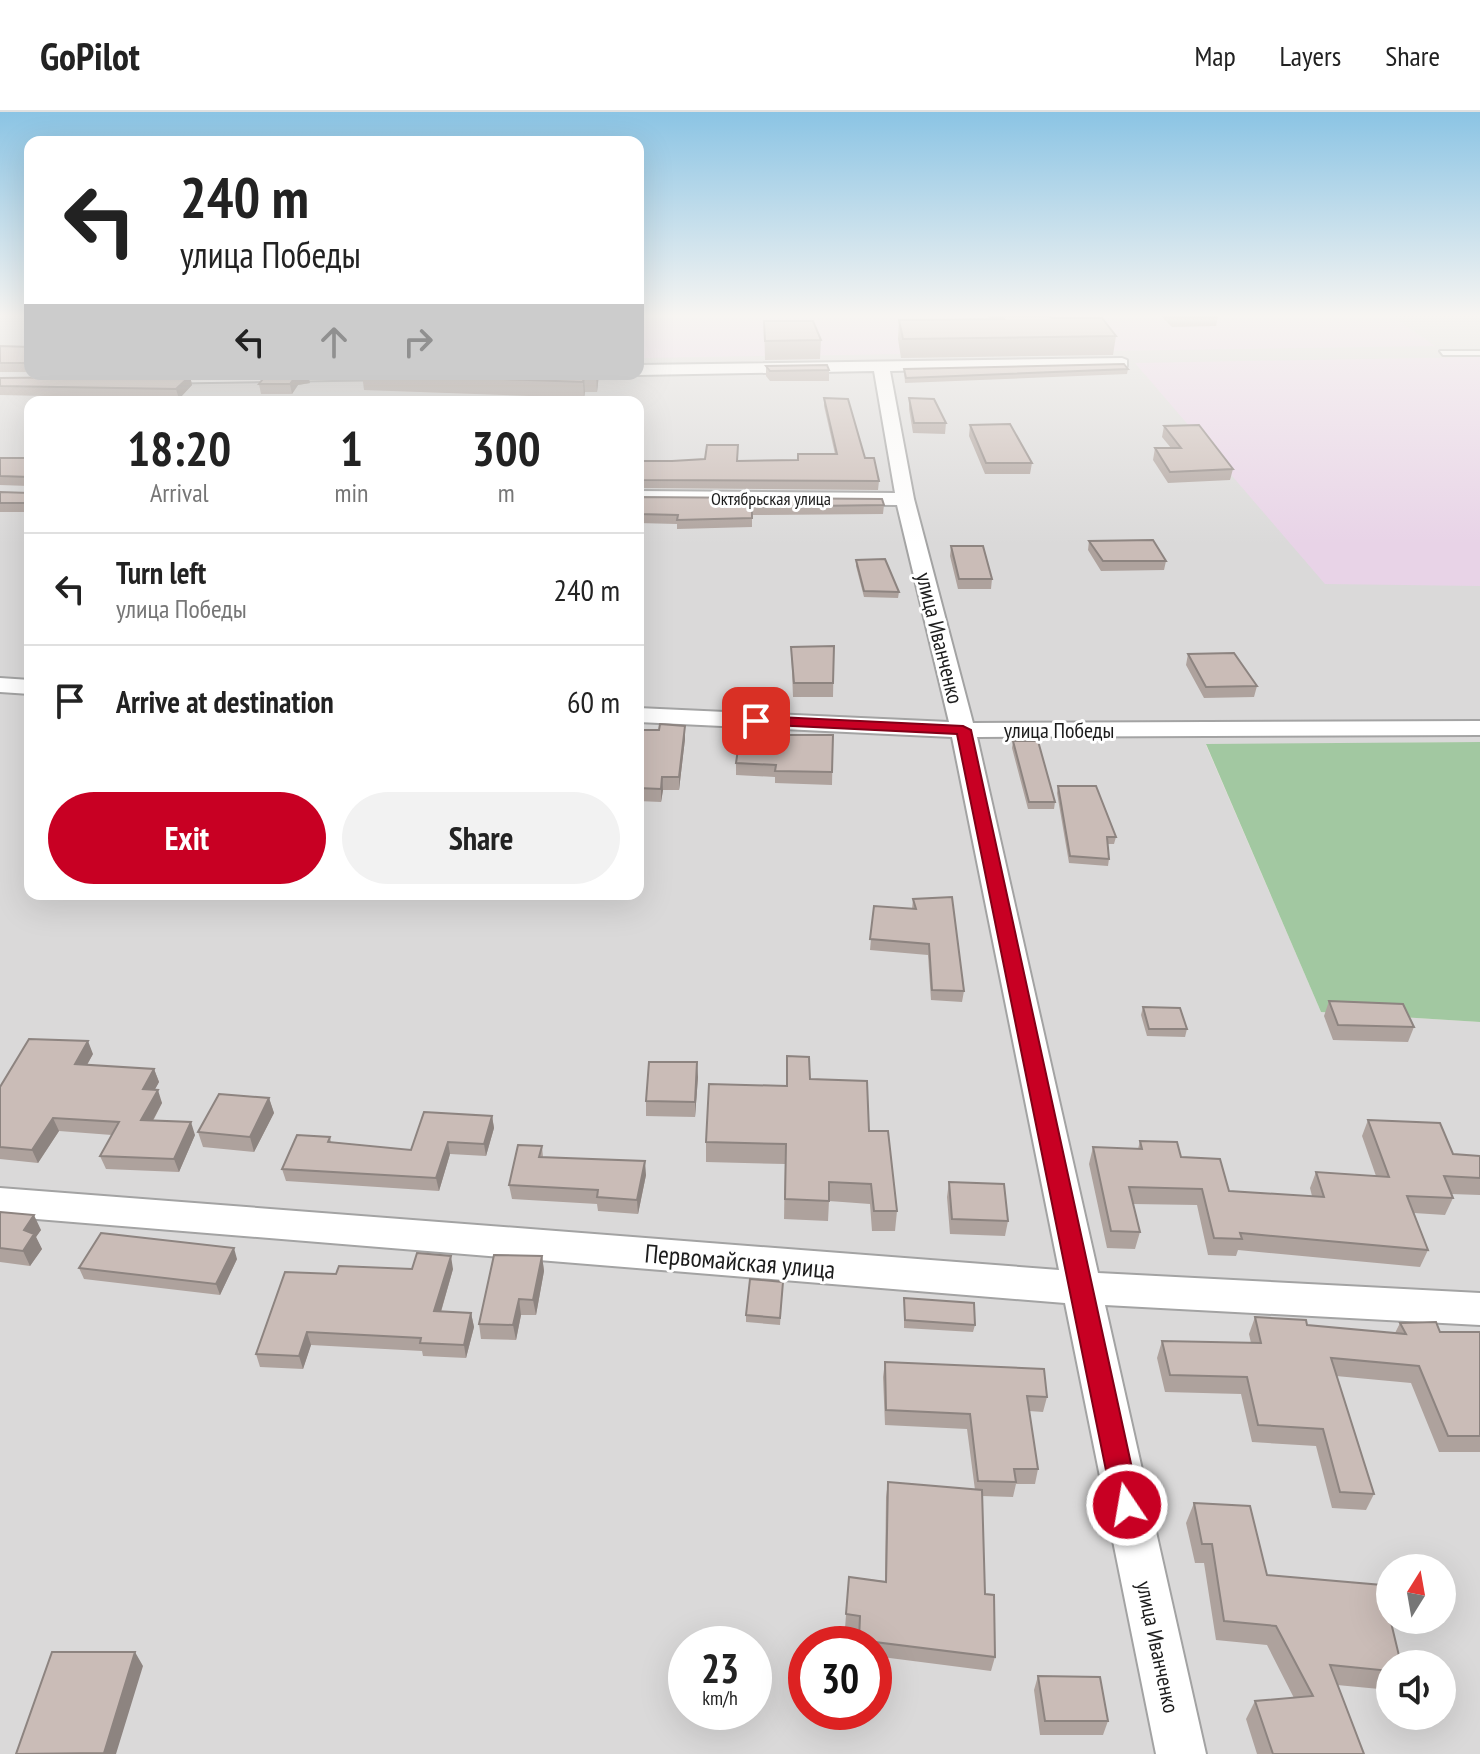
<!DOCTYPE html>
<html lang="en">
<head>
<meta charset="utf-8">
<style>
	:root { --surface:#fff; --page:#f2f2f2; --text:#222; --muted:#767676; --line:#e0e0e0; --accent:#c80023 }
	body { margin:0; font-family:"PT Sans Narrow",sans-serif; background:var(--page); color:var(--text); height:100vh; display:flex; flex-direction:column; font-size:30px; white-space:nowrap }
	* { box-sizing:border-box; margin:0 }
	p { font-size:26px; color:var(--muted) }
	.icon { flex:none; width:44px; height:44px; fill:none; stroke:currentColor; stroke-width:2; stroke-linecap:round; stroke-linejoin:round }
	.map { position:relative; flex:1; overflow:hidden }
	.sheet { position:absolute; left:24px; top:284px; width:620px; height:504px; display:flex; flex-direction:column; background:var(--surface); border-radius:16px; box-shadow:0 8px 32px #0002 }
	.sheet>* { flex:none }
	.top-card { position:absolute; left:24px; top:24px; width:620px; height:244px; border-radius:16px; box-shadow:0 8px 32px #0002; background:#fff; color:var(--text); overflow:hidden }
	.needle { width:52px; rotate:11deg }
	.controls { position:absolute; left:1376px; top:1442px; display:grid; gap:16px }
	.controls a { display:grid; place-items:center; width:80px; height:80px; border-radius:50%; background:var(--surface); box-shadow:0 8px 32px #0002; font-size:40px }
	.speed { position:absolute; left:668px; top:1514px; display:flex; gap:16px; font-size:40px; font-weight:700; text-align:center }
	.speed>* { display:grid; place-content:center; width:104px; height:104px; border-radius:50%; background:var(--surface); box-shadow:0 8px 32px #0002; line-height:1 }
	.speed small { font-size:20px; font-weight:400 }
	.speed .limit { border:12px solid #d22; background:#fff; color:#111 }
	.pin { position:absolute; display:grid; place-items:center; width:68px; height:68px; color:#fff; margin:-34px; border-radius:16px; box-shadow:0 4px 12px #0006 }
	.me { position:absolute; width:88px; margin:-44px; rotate:348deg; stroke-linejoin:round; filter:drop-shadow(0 0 6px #0008) }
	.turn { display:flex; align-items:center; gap:28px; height:168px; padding:0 24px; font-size:36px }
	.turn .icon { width:104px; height:104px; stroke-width:2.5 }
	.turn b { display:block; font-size:56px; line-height:68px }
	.lanes { display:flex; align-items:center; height:76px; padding:0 24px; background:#0003; justify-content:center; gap:40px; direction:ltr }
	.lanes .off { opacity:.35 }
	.eta { display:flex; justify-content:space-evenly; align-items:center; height:136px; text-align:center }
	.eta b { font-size:48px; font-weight:700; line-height:56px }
	.primary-button { display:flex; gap:16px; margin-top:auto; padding:16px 24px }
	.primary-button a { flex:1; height:92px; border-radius:48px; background:var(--accent); color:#fff; font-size:32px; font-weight:700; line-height:92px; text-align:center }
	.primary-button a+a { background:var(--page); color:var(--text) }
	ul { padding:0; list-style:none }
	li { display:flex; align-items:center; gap:24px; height:112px; padding:0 24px; border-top:2px solid var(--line) }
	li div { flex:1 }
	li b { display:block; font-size:30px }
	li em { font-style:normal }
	header { display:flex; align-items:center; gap:48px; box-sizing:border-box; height:112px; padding:0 40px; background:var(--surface); border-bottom:2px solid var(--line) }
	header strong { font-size:38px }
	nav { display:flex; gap:44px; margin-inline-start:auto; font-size:28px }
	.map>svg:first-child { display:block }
	.residential { fill:#dad9d9; fill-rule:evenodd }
	.industrial { fill:#e8d3e7 }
	.cemetery { fill:#a2c8a1 }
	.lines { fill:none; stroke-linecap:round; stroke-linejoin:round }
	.lane-casing { stroke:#a3a3a3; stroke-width:4 }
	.street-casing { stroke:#a3a3a3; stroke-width:4 }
	.lane { fill:#fff; fill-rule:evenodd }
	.street { fill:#fff; fill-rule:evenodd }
	.wall { fill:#aea29d }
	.shaded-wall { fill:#8d8480 }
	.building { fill:#cabcb7; stroke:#8d8480; stroke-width:2 }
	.route { fill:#c80023; stroke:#820017; stroke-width:2 }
	.labels { text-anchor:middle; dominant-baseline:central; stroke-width:6; stroke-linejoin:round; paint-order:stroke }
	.far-street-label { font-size:18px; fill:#1c1c1c; stroke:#fff }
	.street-label { font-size:22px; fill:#1c1c1c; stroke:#fff }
	.near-street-label { font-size:26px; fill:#1c1c1c; stroke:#fff }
</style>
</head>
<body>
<header>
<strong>GoPilot</strong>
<nav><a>Map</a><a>Layers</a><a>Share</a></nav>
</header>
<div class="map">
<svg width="1480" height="1642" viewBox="0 0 1480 1642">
	<rect width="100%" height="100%" fill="#eee8e1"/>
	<path class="residential" d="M0,204H30V262H638V204H1480V630L1206,633L1321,900L1480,910V1642H0ZM30,290H638V782H30ZM1390,1456H1442V1508H1390ZM686,1532H754V1600H686ZM806,1532H874V1600H806ZM1390,1552H1442V1604H1390Z"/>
	<path class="industrial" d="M638,204H1392L1435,234L638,246Z
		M1480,245V474L1325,472L1135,251Z"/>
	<path class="cemetery" d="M1480,630V910L1321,900L1206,632Z"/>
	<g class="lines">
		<g class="lane-casing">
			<path id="lane" d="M1440,239H1480V243H1443Z"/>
		</g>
		<g class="street-casing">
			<path id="street" d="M1122,246L1127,248V254L890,259L914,387L973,611L1480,609V623L977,625L1098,1161L1480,1181V1213L1105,1193L1206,1642H1156L1065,1191L0,1104V1076L1059,1158L952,625L638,610V596L949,610L897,393L638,391V379L895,381L874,259L638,263L635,262L638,253Z
				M147,262H404L396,267L150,271L142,266Z
				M0,566L30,568V582L0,580Z"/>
		</g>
		<use href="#lane" class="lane"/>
		<use href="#street" class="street"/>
	</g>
	<path class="wall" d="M988,204H1050L1052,206L1116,224L1113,243L901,246L898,227L899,208L990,207Z
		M1161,204H1218L1216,214L1172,215Z
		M764,209L821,228L820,247L765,248Z
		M0,234L30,235V260H0Z
		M766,254L829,258V269H770L766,264Z
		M904,257H1128L1127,262L905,271Z
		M362,262H599L597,280H585L584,286L364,278Z
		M190,264L192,273L179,287L0,283V266Z
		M310,271L298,273L292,282H261L259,272Z
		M824,286L879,369L878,378L638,376V349H672L705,347L737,349L797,348L835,342L824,294Z
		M909,286L946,311L945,322L913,321L909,297Z
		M970,313L1032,351L1030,362H985L969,324Z
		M1164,314L1233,357L1230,368L1168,371L1153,348L1155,336H1171L1162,325Z
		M0,346H30V400H0V380L29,381V374L0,373Z
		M638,385L884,393L883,402L752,403V415L677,417V412L638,411Z
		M1089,429L1166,449L1164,458L1101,459L1088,438Z
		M951,434L992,467L991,477H958L950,444Z
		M856,448L899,480L898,486L864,485L856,454Z
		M834,534L833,585H793L791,535Z
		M1188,542L1257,574L1254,585L1204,586L1186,553Z
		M638,618L685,627L679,678H663L661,690L638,689Z
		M833,623L832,673L775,671V665L736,663V651Z
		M1013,629L1055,690L1054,697H1028L1012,636Z
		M1058,674L1116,725L1114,732H1107L1109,747L1108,754L1069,751L1057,681Z
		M913,787L964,879L962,890L931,888L928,843L870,838L874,794L912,797Z
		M1329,889L1414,915L1408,930L1333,928L1324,904Z
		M1143,895L1187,917L1185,925L1147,924L1141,903Z
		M93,942L87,953L154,957L159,970L155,977L162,991L153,1009L195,1023L179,1060L106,1057L100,1044L112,1023L59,1019L38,1051L0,1047V975Z
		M698,965L695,1005L646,1004V989Z
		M810,967L869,1019L897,1099L895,1119H872L870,1092L829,1089L828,1109L784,1107L785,1052L706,1050V1030Z
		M269,986L274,1001L254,1040L203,1035L198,1020Z
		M492,1004L494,1016L486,1044L450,1042L439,1079L286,1069L282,1057L330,1025L331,1030L411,1038Z
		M1368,1008L1453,1042L1480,1044V1083L1451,1082L1453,1086L1445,1103L1414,1101L1428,1138L1420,1155L1238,1138L1236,1144L1208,1143L1197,1093L1133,1092L1140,1120L1135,1137L1107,1136L1089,1052L1093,1035L1138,1037L1140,1029L1181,1045L1229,1079L1312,1084L1310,1076L1316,1060L1376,1064L1362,1024Z
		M542,1034L543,1045L646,1063L638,1102L598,1099L597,1092L512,1087L509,1073Z
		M949,1070L1008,1109L1005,1124L950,1122L947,1085Z
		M0,1100L41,1118L36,1125L42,1137L30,1154L0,1150Z
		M542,1144L544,1159L536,1203H521L516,1228L481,1227L479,1212Z
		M237,1147L220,1183L84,1167L79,1156Z
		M453,1157L441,1200L471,1201L474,1215L466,1246L423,1244L422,1239L311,1233L303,1257L260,1255L256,1242L336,1162Z
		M783,1170L780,1213L746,1210V1203Z
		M904,1186L975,1213L973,1220L904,1216Z
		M1255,1205L1307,1213L1395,1221L1400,1211L1440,1220H1480V1340H1439L1411,1271L1336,1264L1374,1382L1366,1398L1332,1396L1316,1334L1252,1330L1241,1282L1165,1280L1157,1246L1162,1229L1251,1231L1249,1222Z
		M885,1250L1047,1285L1043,1300L1029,1299L1038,1357L1035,1372H1016L1013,1385L982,1384L985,1482L995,1545L991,1559L874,1544V1532H858L859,1518L845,1516L849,1465L885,1469L886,1385L888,1370L975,1378L967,1317L885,1313L883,1265Z
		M1194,1391L1267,1463L1390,1552V1578L1337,1573L1364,1642H1257L1246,1607L1255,1589L1294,1586L1267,1533L1216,1528L1204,1451H1195L1186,1411Z
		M1038,1564L1108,1609L1103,1623H1040L1034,1578Z"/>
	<path class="shaded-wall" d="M308,262L310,271L298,273L292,282L290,272L296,264Z
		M596,262H599L597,280Z
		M190,264L192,273L179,287L176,277Z
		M584,264L585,280L584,286L583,270Z
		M685,614V627L679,678V665Z
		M662,665L663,678L661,690V677Z
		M88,929L93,942L80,965L75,952Z
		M697,950L698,965L695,1005V990Z
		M154,957L159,970L148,990L143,977Z
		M158,978L162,991L146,1021L141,1008Z
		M269,986L274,1001L254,1040L250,1025Z
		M492,1004L494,1016L486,1044L484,1032Z
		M53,1006L59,1019L38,1051L32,1038Z
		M191,1010L195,1023L179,1060L174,1047Z
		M448,1030L450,1042L439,1079L436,1066Z
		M645,1049L646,1063L638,1102L637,1088Z
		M34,1103L41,1118L36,1125L42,1137L30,1154L23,1139L24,1118Z
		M234,1136L237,1147L220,1183L216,1172Z
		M451,1144L453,1157L437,1213L434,1199Z
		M542,1144L544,1159L536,1203L533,1188Z
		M519,1187L521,1203L516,1228L513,1213Z
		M471,1201L474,1215L466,1246L464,1233Z
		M307,1220L311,1233L303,1257L299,1244Z
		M135,1540L143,1554L116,1642H104Z"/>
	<path class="building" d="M1002,204H1050L1052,206H1102L1116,224L903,227L899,208L1004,207Z
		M764,209H813L821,228L765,229Z
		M0,234L30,235V251H0Z
		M1124,252L1128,257L906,266L904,257Z
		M827,253L829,258L770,259L766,254Z
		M308,262L296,264L290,272H259L266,263Z
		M362,262H596V264H584L583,270Z
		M190,264L176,277L0,274V266Z
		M824,286L848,287L865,346H874L879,369L638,368V349H672L705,347L707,333H738L737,349L798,348V342H837Z
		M909,286L934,287L946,311H914Z
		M1010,312L1032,351H986L970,313Z
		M1199,313L1233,357L1170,360L1155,336H1181L1164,314Z
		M0,346H30V391H0V380L29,381V365L0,364Z
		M638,385L882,387L884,393L752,395V406L677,408L678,403L638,402Z
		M1153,428L1166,449H1103L1089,429Z
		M951,434H983L992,467H959Z
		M885,447L899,480L864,479L856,448Z
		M834,534L833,571H794L791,535Z
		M1234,541L1257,574L1206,575L1188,542Z
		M660,612L685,614L679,665H662L661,677L638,676V618H659Z
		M740,623H833L832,660L775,659L776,653L736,651Z
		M1013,629H1038L1055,690H1029Z
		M1058,674H1096L1116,725H1107L1109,747L1070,744Z
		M952,785L964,879L932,878L929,832L870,827L874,794L916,797L913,787Z
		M1329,889L1403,892L1414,915L1338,913Z
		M1143,895L1180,896L1187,917H1149Z
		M29,927L88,929L75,952L154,957L143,977L158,978L141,1008L191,1010L174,1047L100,1044L119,1010L53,1006L32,1038L0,1035V975Z
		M787,944L809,945L810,967L867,969L869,1019H888L897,1099H874L871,1072L829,1070V1089L785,1087L786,1032L706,1030L709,972L787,974Z
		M649,950H697L695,990L646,989Z
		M219,982L269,986L250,1025L198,1020Z
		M424,1000L492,1004L484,1032L448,1030L436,1066L282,1057L297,1023L330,1025L328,1030L411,1038Z
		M1368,1008L1440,1011L1453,1042L1480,1044V1066L1444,1064L1453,1086L1407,1084L1428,1138L1240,1121L1242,1127L1214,1126L1202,1077L1129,1075L1140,1120L1111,1119L1093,1035L1142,1037L1140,1029L1177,1030L1181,1045L1220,1047L1229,1079L1324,1085L1316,1060L1389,1065Z
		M518,1033L542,1034L539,1045L645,1049L637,1088L597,1085L598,1078L509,1073Z
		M949,1070L1004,1072L1008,1109L952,1107Z
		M0,1100L34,1103L24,1118L34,1122L23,1139L0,1136Z
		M101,1121L234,1136L216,1172L79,1156Z
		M417,1141L451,1144L434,1199L471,1201L464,1233L420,1231L421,1226L307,1220L299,1244L256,1242L285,1160L336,1162L339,1154L412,1157Z
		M494,1143L542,1144L533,1188L519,1187L513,1213L479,1212Z
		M750,1167L783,1170L780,1206L746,1203Z
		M904,1186L974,1191L975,1213L905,1208Z
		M1255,1205L1306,1208L1307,1213L1406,1222L1400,1211L1436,1210L1440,1220H1480V1324H1448L1419,1254L1331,1246L1374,1382L1340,1380L1323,1317L1258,1313L1247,1265L1170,1263L1162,1229L1261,1231Z
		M885,1250L1044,1257L1047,1285L1027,1284L1038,1357H1014L1016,1370L978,1369L970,1302L886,1298Z
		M888,1370L982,1378L985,1482L994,1483L995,1545L859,1528L860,1504L846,1502L849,1465L886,1470Z
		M1194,1391L1250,1394L1267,1463L1382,1473L1401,1552H1390V1559L1330,1553L1364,1642H1273L1255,1589L1313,1584L1276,1514L1224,1509L1212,1432H1202Z
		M52,1540H135L104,1641L16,1642Z
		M1038,1564L1100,1565L1108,1609H1045Z"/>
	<linearGradient id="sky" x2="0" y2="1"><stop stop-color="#8bc4e4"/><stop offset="0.47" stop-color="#f7f5f2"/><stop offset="1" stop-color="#f7f5f2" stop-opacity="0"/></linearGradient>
	<rect width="1480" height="433" fill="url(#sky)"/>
	<path class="route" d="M756,604L963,614L971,618L1140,1393L1136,1402L1127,1406L1117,1402L1113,1393L957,622L751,612V605Z"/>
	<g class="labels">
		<g class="far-street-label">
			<text x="771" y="386">Октябрьская улица</text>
		</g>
		<g class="street-label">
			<text transform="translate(940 526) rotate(76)">улица Иванченко</text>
			<text x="1059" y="618">улица Победы</text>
			<text transform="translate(1158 1535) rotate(78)">улица Иванченко</text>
		</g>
		<g class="near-street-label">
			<text transform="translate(740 1149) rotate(5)">Первомайская улица</text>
		</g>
	</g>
</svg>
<div class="controls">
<a><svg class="needle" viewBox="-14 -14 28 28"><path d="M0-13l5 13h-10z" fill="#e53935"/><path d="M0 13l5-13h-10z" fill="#767676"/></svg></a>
<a><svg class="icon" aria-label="sound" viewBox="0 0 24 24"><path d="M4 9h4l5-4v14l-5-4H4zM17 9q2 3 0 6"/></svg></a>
</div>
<div class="speed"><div>23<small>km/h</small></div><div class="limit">30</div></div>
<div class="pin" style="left:756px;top:609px;background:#d93025"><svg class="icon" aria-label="arrive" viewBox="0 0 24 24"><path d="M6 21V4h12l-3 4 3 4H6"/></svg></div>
<svg class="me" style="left:1127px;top:1393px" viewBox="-20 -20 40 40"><circle r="17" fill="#c80023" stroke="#fff" stroke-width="3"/><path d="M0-11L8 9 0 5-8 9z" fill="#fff"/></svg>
<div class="top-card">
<div class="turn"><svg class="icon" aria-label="left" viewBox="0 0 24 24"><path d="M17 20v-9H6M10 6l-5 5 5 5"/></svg><div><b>240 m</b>улица Победы</div></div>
<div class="lanes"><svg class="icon" aria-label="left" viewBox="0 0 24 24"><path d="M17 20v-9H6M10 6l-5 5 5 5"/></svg><svg class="icon off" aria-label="ahead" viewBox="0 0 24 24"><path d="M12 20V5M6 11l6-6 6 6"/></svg><svg class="icon off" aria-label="right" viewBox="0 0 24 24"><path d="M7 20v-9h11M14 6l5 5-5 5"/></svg></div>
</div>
<section class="sheet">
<div class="eta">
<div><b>18:20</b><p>Arrival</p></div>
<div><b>1</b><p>min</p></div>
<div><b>300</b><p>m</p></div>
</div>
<ul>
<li><svg class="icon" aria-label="left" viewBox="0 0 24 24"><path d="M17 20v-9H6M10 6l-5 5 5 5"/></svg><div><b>Turn left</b><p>улица Победы</p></div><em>240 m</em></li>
<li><svg class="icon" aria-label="arrive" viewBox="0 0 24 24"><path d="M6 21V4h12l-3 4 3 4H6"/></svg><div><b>Arrive at destination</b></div><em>60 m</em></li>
</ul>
<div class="primary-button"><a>Exit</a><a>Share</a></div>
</section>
</div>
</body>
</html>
